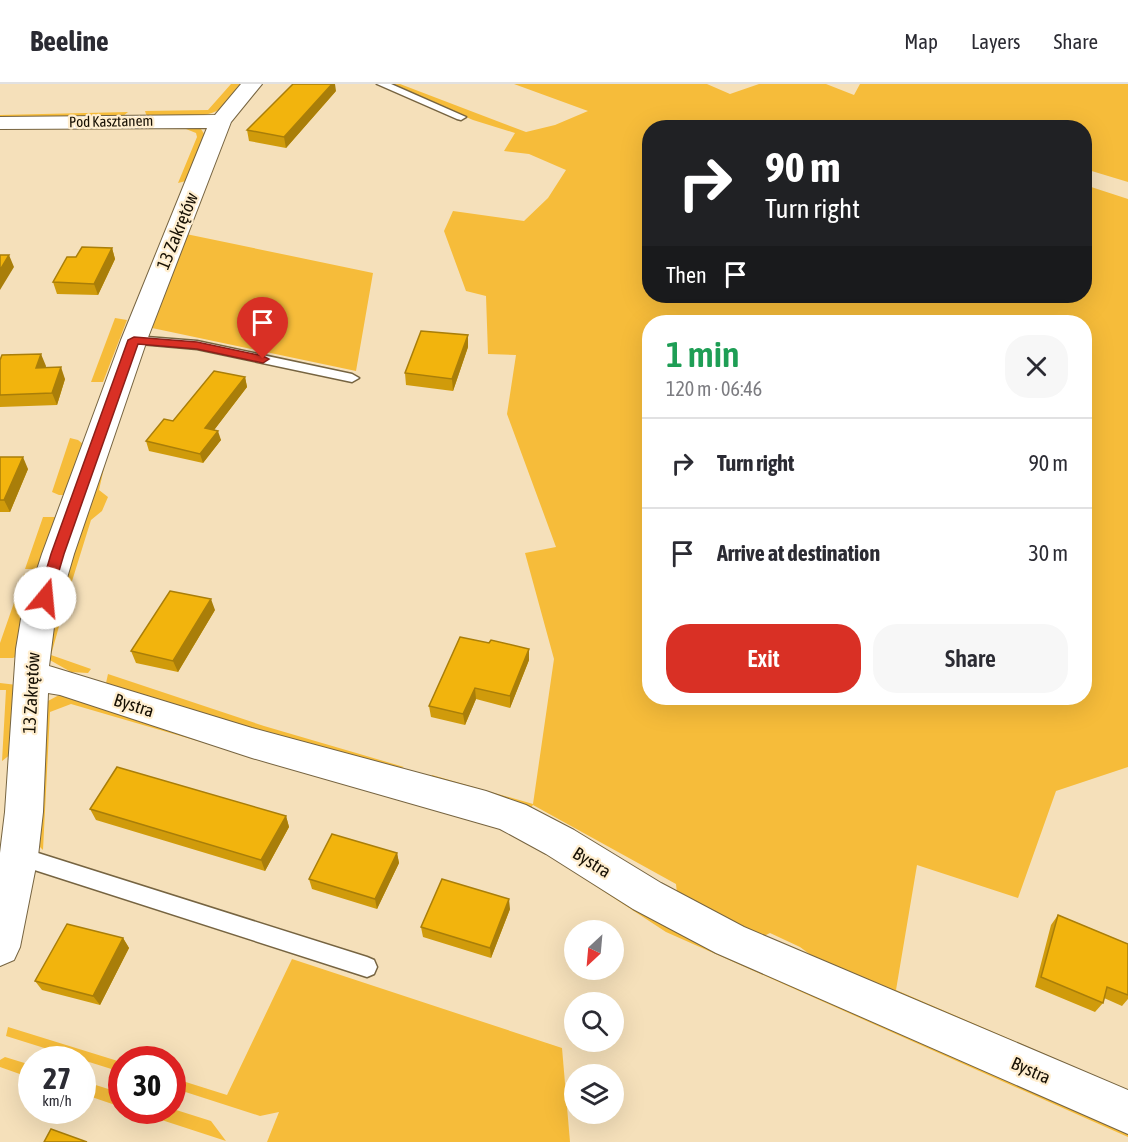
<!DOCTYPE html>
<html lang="en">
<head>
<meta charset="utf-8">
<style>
	:root { --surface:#fff; --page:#f7f7f7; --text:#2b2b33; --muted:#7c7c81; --line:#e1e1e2; --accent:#d93025 }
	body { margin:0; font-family:"Asap Condensed",sans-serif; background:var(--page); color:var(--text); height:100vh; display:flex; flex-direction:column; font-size:22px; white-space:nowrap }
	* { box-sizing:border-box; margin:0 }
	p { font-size:20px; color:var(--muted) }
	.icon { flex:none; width:33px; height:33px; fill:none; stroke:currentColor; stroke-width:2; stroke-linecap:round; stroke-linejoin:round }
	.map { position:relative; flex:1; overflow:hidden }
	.drawer { position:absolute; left:642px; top:231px; width:450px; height:390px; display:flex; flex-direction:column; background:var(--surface); border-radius:24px; box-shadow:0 6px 24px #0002 }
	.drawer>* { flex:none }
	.hud { position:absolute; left:642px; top:36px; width:450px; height:183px; border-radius:24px; box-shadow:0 6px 24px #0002; background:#202124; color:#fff; overflow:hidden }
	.needle { width:39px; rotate:206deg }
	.buttons { position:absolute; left:564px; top:836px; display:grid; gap:12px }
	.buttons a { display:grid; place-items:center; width:60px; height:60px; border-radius:50%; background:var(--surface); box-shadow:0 6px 24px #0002; font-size:30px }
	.speed { position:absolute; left:18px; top:962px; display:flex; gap:12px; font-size:30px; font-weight:700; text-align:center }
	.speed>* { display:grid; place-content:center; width:78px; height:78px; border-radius:50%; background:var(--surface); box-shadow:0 6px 24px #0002; line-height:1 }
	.speed small { font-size:15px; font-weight:400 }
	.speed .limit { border:9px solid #d22; background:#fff; color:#111 }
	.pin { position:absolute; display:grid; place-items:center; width:51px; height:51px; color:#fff; margin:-62px -26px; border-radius:50% 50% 50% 0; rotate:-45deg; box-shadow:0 0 6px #0007 }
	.pin .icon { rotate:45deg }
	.me { position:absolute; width:66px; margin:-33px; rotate:17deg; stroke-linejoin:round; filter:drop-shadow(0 0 4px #0008) }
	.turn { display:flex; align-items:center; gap:21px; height:126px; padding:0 24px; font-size:27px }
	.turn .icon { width:78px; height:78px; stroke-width:2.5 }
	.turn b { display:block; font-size:42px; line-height:51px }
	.then { display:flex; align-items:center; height:57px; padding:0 24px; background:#0003; gap:12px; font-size:22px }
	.round { display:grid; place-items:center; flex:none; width:63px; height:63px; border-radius:24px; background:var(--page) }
	.head { display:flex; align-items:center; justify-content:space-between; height:102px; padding:0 24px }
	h1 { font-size:36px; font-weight:600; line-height:45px; color:#1e9e55 }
	.cta { display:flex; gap:12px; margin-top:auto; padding:12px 24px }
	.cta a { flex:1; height:69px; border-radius:24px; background:var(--accent); color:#fff; font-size:24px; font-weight:600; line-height:69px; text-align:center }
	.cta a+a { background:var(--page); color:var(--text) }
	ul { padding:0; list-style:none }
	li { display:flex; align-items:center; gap:18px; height:90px; padding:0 24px; border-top:2px solid var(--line) }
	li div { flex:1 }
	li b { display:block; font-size:22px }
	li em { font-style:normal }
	header { display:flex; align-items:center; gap:36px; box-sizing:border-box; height:84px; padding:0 30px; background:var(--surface); border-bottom:2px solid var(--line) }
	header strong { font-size:28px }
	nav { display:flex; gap:33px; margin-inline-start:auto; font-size:21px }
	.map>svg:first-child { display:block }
	.green { fill:#f6bc3a; fill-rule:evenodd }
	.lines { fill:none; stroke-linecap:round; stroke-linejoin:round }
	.lane-casing { stroke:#766441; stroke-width:3 }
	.street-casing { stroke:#766441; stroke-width:2 }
	.lane { fill:#fff; fill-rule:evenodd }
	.street { fill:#fff; fill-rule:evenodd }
	.wall { fill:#d09b0b }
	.shaded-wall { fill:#a97e09 }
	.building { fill:#f2b40d; stroke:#a97e09; stroke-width:1.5 }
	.route { fill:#d93025; stroke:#8d1f18; stroke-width:1.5 }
	.labels { text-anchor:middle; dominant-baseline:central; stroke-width:4.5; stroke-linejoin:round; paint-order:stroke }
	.far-street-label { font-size:15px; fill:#171004; stroke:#ffeecf }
	.street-label { font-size:18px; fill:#171004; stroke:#ffeecf }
</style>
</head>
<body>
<header>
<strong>Beeline</strong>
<nav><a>Map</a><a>Layers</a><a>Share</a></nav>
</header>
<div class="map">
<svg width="1128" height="1058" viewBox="0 0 1128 1058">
	<rect width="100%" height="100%" fill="#f5e0ba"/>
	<path class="green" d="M231,0H244C237,8 230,19 222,24C202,37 169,33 147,33L145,27L208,26Z
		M389,0H400L526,48L555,41L588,27L514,0H707L730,10L759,0H826L854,11L860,0H1128V98L1085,85L1084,44H650V212H1084L1085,101L1128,115V683L1056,707L1018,814L917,781L896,906L1082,986L1053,984L823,880L800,863L770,849L756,856L678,819L676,800L533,721L529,726L429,696L432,691L533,720L554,575L525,469L556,463L507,330L516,271L488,270L486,212L466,207L444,147L453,127L524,137L548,114L566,86L529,70L504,67L515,49L473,36ZM650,238H1084V614H650Z
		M128,28L122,33L0,35V31Z
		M192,41L201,45L206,53L186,97L178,99L197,53L196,49L186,45L170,44Z
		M186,150L373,189L356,287L152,244L148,239Z
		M115,234L127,236L103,298H91Z
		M70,354L78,356L83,360L69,411H59L52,408Z
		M107,371L99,406L108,413L102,427L91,436L68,510L58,508Z
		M43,433H62L44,485H25Z
		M42,489L21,570L13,574H0V559L24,490Z
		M63,528L51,571L91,585L88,589L71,588L48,575L54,530Z
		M108,590L264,642L404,683L394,687L259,648L106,599Z
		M0,599L17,601L11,670L2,677L6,606H0Z
		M61,610L501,741L1128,1041V1053L666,848L548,771L502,746L71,620L50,628L43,766L39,762L43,629L48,617Z
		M292,875L562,964L570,1058H267L279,1028L260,1032L173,1004V994L227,1011Z
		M8,943L121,978V988L6,952Z
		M5,973L31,981V994L0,983V976Z
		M83,997L121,1009V1023L83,1010Z
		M173,1025L211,1037L226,1057L131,1026Z"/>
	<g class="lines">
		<g class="lane-casing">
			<path id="lane" d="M377,0H391L466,33L461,36L457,35Z
				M134,252L197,257L352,290L359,294L352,298L197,265L129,259L127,256L129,253Z
				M19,763L367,873L374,876L377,883L374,890L367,893L19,781L12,778L9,772L12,766Z"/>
		</g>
		<g class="street-casing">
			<path id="street" d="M241,0H262L231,38L147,256L74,470L55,535L49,582L252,644L486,707L526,721L574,746L661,799L744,843L1128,1006V1050L716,869L633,825L546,770L500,745L252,674L60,611L48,609L43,728L38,772L20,863L14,876L0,882V769L5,728L16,565L21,535L42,470L121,256L207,44L0,45V33L215,31Z"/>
		</g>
		<use href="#lane" class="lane"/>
		<use href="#street" class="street"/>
	</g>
	<path class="wall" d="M336,7L286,64L249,57L247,46Z
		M112,164L115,175L98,211L57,210L53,198L76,173Z
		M468,263L453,307L406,301L405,289Z
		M0,276L46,282L45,284L65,295L57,321L0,323Z
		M245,293L247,303L214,346L221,356L203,379L149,367L146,357L173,337Z
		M0,373L28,385L10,428H0Z
		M215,526L178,588L136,579L131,567Z
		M489,559L529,565V576L510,624L476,615L465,641L431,633L429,622Z
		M90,725L286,732L289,743L265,787L96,736Z
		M397,769L399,779L377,825L312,805L309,795Z
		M510,825L491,874L423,853L421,843Z
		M1058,831L1128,860V915L1122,922L1104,914L1103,919L1095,928L1035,903L1051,841Z
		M123,854L129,864L100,921L42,906L35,897Z"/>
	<path class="shaded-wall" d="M332,0H335L336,7L286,64L284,53Z
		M112,164L115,175L98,211L94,200Z
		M9,171L14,183L0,206V186Z
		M468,251V263L453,307L452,295Z
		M41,270L46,282L41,296L36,284Z
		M61,283L65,295L57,321L52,309Z
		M245,293L247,303L208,354L205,344Z
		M218,347L221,356L203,379L200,370Z
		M23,373L28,385L10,428L4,416Z
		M211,515L215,526L178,588L173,577Z
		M529,565V576L510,624V612Z
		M475,604L476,615L465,641L463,630Z
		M286,732L289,743L265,787L261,776Z
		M397,769L399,779L377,825L375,815Z
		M509,815L510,825L491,874L490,864Z
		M123,854L129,864L100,921L93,912Z"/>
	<path class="building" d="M293,0H332L284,53L247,46Z
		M82,163L112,164L94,200L53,198L67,173H76Z
		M0,171H9L0,186Z
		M421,247L468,251L452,295L405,289Z
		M41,270L36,284L61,283L52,309L0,311V276L2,271Z
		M214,287L245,293L205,344L218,347L200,370L146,357L164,335L173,337Z
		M0,373H23L4,416H0Z
		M170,507L211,515L173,577L131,567Z
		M460,553L489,559L491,556L529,565L510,612L475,604L463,630L429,622Z
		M117,683L286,732L261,776L90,725Z
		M332,750L397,769L375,815L309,795Z
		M442,795L509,815L490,864L421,843Z
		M1058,831L1128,860V911L1107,903L1103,919L1041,893Z
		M67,840L123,854L93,912L35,897Z
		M51,1045L87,1058H44Z"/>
	<path class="route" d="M134,253L197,258L263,272L269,275L263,279L197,265L138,260L64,470L51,514L49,517H40L38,514L51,470L128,256Z"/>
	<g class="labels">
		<g class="far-street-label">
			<text transform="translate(111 37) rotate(-1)">Pod Kasztanem</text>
		</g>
		<g class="street-label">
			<text transform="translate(177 147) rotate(-68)">13 Zakrętów</text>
			<text transform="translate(31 609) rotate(-87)">13 Zakrętów</text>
			<text transform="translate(134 621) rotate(18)">Bystra</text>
			<text transform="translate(592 778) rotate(32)">Bystra</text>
			<text transform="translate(1031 986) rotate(24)">Bystra</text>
		</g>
	</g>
</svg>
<div class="buttons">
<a><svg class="needle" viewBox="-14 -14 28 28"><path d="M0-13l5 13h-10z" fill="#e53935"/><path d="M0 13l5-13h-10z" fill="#7c7c81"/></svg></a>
<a><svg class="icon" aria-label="search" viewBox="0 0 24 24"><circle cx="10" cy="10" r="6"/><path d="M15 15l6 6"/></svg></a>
<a><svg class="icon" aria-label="layers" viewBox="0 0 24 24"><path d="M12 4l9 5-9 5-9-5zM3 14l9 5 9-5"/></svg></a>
</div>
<div class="speed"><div>27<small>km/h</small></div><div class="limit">30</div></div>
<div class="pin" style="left:263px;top:275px;background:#d93025"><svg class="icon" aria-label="arrive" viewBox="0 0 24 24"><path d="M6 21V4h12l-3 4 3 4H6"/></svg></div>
<svg class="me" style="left:45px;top:514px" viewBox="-20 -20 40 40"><circle r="19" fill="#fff"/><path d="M0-13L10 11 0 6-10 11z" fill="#d93025"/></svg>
<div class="hud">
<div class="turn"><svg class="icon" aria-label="right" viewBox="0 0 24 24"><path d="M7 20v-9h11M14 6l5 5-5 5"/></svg><div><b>90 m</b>Turn right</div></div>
<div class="then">Then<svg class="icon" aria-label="arrive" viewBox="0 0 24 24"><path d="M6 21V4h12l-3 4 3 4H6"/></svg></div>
</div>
<section class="drawer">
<div class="head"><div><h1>1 min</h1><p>120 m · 06:46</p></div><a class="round"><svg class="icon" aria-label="close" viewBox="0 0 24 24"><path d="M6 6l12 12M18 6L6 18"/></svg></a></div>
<ul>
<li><svg class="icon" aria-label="right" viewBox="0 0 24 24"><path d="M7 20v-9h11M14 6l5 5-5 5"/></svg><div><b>Turn right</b></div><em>90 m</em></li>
<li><svg class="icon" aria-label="arrive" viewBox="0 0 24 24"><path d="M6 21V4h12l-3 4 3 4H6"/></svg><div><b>Arrive at destination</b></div><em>30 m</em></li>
</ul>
<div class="cta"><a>Exit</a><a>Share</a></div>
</section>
</div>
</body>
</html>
